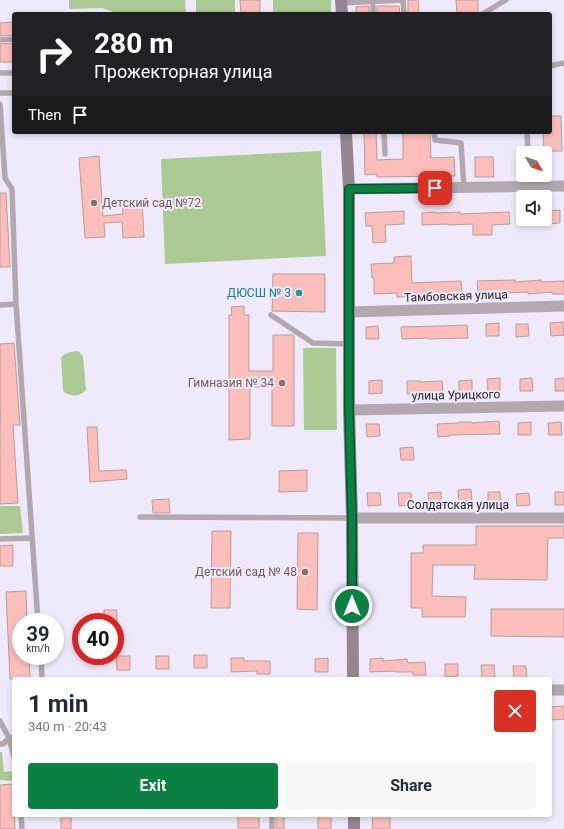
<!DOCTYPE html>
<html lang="en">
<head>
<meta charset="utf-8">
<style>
	:root { --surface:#fff; --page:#f6f6f7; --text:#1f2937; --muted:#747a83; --accent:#0b8043 }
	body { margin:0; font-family:Roboto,sans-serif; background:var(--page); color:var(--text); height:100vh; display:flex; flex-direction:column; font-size:15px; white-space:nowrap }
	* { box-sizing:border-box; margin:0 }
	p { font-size:13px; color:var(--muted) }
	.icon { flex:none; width:22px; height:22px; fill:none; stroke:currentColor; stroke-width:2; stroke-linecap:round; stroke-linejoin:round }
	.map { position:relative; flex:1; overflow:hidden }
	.panel { position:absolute; left:12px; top:677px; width:540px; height:140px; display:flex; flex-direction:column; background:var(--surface); border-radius:4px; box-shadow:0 2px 6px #0003 }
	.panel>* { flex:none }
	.top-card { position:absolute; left:12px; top:12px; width:540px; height:122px; border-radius:4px; box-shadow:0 2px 6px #0003; background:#202124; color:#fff; overflow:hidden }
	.needle { width:26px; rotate:129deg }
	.tools { position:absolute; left:516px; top:146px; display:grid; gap:8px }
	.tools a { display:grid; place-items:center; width:36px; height:36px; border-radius:4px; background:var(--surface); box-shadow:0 2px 6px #0003; font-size:20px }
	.speed { position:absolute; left:12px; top:613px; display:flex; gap:8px; font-size:20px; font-weight:700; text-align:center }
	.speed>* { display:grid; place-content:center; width:52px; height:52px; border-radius:50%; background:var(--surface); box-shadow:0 2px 6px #0003; line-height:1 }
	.speed small { font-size:10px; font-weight:400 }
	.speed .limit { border:6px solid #d22; background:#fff; color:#111 }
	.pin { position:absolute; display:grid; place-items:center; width:34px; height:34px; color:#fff; margin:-17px; border-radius:8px; box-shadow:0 2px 6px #0006 }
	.me { position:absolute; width:44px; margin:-22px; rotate:0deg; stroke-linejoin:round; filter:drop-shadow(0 0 3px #0008) }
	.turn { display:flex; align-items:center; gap:14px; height:84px; padding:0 16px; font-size:18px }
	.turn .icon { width:52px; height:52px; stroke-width:2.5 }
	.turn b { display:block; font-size:28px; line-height:34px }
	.then { display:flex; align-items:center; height:38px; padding:0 16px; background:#0003; gap:8px; font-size:15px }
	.round { display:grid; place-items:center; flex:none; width:42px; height:42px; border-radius:4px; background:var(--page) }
	.overview { display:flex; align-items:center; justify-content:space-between; height:68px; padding:0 16px }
	h1 { font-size:24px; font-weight:700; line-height:30px }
	.cta { display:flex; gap:8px; margin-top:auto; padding:8px 16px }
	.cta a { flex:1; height:46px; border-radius:4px; background:var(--accent); color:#fff; font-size:16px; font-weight:700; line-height:46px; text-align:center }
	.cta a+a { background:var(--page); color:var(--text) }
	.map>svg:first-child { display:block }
	.green { fill:#abca94 }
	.building { fill:#fcbebb; stroke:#b79c9a }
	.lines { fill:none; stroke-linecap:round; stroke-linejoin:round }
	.lane { stroke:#b2a8ae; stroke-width:5.5 }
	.street { stroke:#b2a8ae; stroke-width:11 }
	.secondary { stroke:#95868f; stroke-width:12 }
	.route-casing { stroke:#07532c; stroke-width:10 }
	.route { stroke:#0b8043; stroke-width:7 }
	.education-dot { fill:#8d6e63; stroke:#eeeafc; stroke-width:1.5 }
	.culture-dot { fill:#0f9aa8; stroke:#eeeafc; stroke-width:1.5 }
	.labels { text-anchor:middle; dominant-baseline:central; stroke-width:4; stroke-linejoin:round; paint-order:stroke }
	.education-label { font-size:12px; fill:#785e54; stroke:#eeeafc; text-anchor:end }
	.culture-label { font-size:12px; fill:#0d838f; stroke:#eeeafc; text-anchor:end }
	.street-label { font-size:12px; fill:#25232b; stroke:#eeeafc }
</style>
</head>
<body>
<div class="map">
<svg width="564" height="829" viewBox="0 0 564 829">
	<rect width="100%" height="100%" fill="#eeeafc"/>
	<path class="green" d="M69,0H185L186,14H119L102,8L69,9Z
		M196,0H235V14H196Z
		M273,0H331V14H273Z
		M321,151L326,256L165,264L161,159Z
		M303,348H336L337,430H304Z
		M78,351L83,356L86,390C81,397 69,397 63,391L61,358C65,352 71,352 78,351Z
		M0,506H20L23,533L0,534Z
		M0,752H2L4,772L13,771V781L0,780Z"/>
	<path class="building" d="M240,0H260V14H241Z
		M408,0H418L419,14H408Z
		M456,0H478V14H457Z
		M368,6H369V14H356V7Z
		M377,6H399L400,14H377Z
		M14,22V35L0,36V23Z
		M14,43V62H0V44Z
		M550,116H561L562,151H544L543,132H550Z
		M364,132H376L377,160L403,159V132H430L431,158L454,157L455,176L377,177V174L365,175Z
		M99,156L103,216L123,214L122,202L142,201L144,237L123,238L122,222L104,223L105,237L85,238L79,158Z
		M475,157H493L494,177H475Z
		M0,193H6L10,267H0Z
		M560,210V223L547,224V211Z
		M404,211V224L385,225L386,242L373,243L372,226H366L365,213Z
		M435,212V213L460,212V214L509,212L510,224L492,225V235H473V224L448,225V224L422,225V213Z
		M411,256L412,283L461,281L462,294L397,297V293L374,294V278H372L371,264L394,263V257Z
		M273,274H325V312L272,311Z
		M515,280V282L541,280V282L564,281V294H552V292L528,294V292L478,294L477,281Z
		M244,306V315H249V371H273V335H293L294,336V426H272V387H250V439L229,440V315H232L231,307Z
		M563,322L564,335L551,336L550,323Z
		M499,323V336H486V324Z
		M516,324H528L529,336L516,337Z
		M467,325L468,338L428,339V338L402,339L401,327L440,326Z
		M378,326L379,339H366V327Z
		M14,343L20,425H13L18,503L0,504V422H1L0,408V344Z
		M500,378V391H488L487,379Z
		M532,378L533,391H520V379Z
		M564,378V391H555V379Z
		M382,380V393L369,394V381Z
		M472,380V392L459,393V381Z
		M407,381H420V382L442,381L443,393L430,394V393L407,394Z
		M499,421L500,434L450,435V436L438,437L437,424L459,423V422H472V423Z
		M531,422V435H518V423Z
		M561,422L562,435H549L548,423Z
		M366,424H379L380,436L367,437Z
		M87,427H97L99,471L126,470L127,479L90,482Z
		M413,447L414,460H401L400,448Z
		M307,470V491L279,492V471Z
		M471,489L472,502L459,503L458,490Z
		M441,492V505H429L428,493Z
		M488,492H500L501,504L488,505Z
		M555,492H564V505H555Z
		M367,493H380L381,505L368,506Z
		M398,493H411L412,505L399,506Z
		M529,493L530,505L517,506L516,494Z
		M169,499L170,513H153L152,500Z
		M476,526H564V538H548L547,580L474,579L475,565H433L432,596L466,597L465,617H422V608H411V553H423V545H476Z
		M212,531H231L230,608H211Z
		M298,533H318L317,610L297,609Z
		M13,545V566H0V546Z
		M26,591L27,622H21V656H29L30,679H10L6,592Z
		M491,609H564V637L491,636Z
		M104,610H117V622H104Z
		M194,655H207V668H194Z
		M116,656H130V670H117Z
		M156,656H169V669H156Z
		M231,658H244V661H270V674H257V671L231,672Z
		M328,658V672H315V659Z
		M383,658V661L407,659L408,663L425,662L426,675H413V672H395V671L370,672V659Z
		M445,664H458V676L445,677Z
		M481,665H494L495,677L482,678Z
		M513,666H526L527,678L514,679Z
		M564,706V719L550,720V707Z
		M13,784L15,829H0V785Z
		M61,815H71V829H61Z
		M238,815H259V828H238Z
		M276,815H284V829L276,828Z
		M318,816H331V829H318Z
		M373,816H390V829H372Z"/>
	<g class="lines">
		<path class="lane" d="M373,0V14
			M403,0L404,14
			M341,3L403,0
			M484,13L506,0
			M0,40L14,39
			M550,66L564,63
			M0,73H14
			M0,93H14
			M0,104L5,178L12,189L16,304L38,622
			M384,132L385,154
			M434,132L435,140L461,143L464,188
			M527,132L528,153
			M529,175L530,187
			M0,305L16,304
			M271,315L313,343L349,344
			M140,517L352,518
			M0,539L32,538
			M41,656L42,679
			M0,721L9,738H14
			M0,744H3L9,738L14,757
			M21,815L22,829
			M272,815V829"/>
		<path class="street" d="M349,189L564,186
			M349,312L564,306
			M349,410L564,406
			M352,518H564
			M550,690H564"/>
		<path class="secondary" d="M341,0L342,14
			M346,132L349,189V410L352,518L353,679
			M354,815V829"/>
	</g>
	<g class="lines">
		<g class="route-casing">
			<path id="route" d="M352,606V518L349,410V189L435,188"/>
		</g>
		<use href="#route" class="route"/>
	</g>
	<g class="education-dot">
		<circle cx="94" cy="203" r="4"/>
		<circle cx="282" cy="383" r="4"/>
		<circle cx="305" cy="572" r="4"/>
	</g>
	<circle class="culture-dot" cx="299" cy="293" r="4"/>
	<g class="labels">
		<g class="education-label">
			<text x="102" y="203" text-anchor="start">Детский сад №72</text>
			<text x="274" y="383">Гимназия № 34</text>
			<text x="297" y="572">Детский сад № 48</text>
		</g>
		<g class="culture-label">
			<text x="291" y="293">ДЮСШ № 3</text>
		</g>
		<g class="street-label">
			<text transform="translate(456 296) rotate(-2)">Тамбовская улица</text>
			<text transform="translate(456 395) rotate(-1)">улица Урицкого</text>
			<text x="458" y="505">Солдатская улица</text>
		</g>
	</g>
</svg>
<div class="tools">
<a><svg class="needle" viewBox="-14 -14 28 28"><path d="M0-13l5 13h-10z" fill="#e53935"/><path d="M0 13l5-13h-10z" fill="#747a83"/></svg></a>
<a><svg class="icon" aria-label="sound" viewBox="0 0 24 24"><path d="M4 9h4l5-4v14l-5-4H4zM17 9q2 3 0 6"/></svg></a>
</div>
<div class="speed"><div>39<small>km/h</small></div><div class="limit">40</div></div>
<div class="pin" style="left:435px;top:188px;background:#d93025"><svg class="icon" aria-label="arrive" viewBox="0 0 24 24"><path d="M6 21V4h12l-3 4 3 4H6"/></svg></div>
<svg class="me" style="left:352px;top:606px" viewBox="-20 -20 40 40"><circle r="17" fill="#0b8043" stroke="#fff" stroke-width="3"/><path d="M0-11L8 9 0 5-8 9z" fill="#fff"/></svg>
<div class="top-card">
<div class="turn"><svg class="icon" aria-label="right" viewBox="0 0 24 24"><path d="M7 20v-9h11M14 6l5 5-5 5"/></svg><div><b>280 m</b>Прожекторная улица</div></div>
<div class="then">Then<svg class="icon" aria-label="arrive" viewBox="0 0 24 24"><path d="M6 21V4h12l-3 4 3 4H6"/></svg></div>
</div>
<section class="panel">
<div class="overview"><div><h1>1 min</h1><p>340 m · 20:43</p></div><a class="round" style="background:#d93025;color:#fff"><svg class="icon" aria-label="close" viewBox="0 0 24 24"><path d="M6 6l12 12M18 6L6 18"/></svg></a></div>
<div class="cta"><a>Exit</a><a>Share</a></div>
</section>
</div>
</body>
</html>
